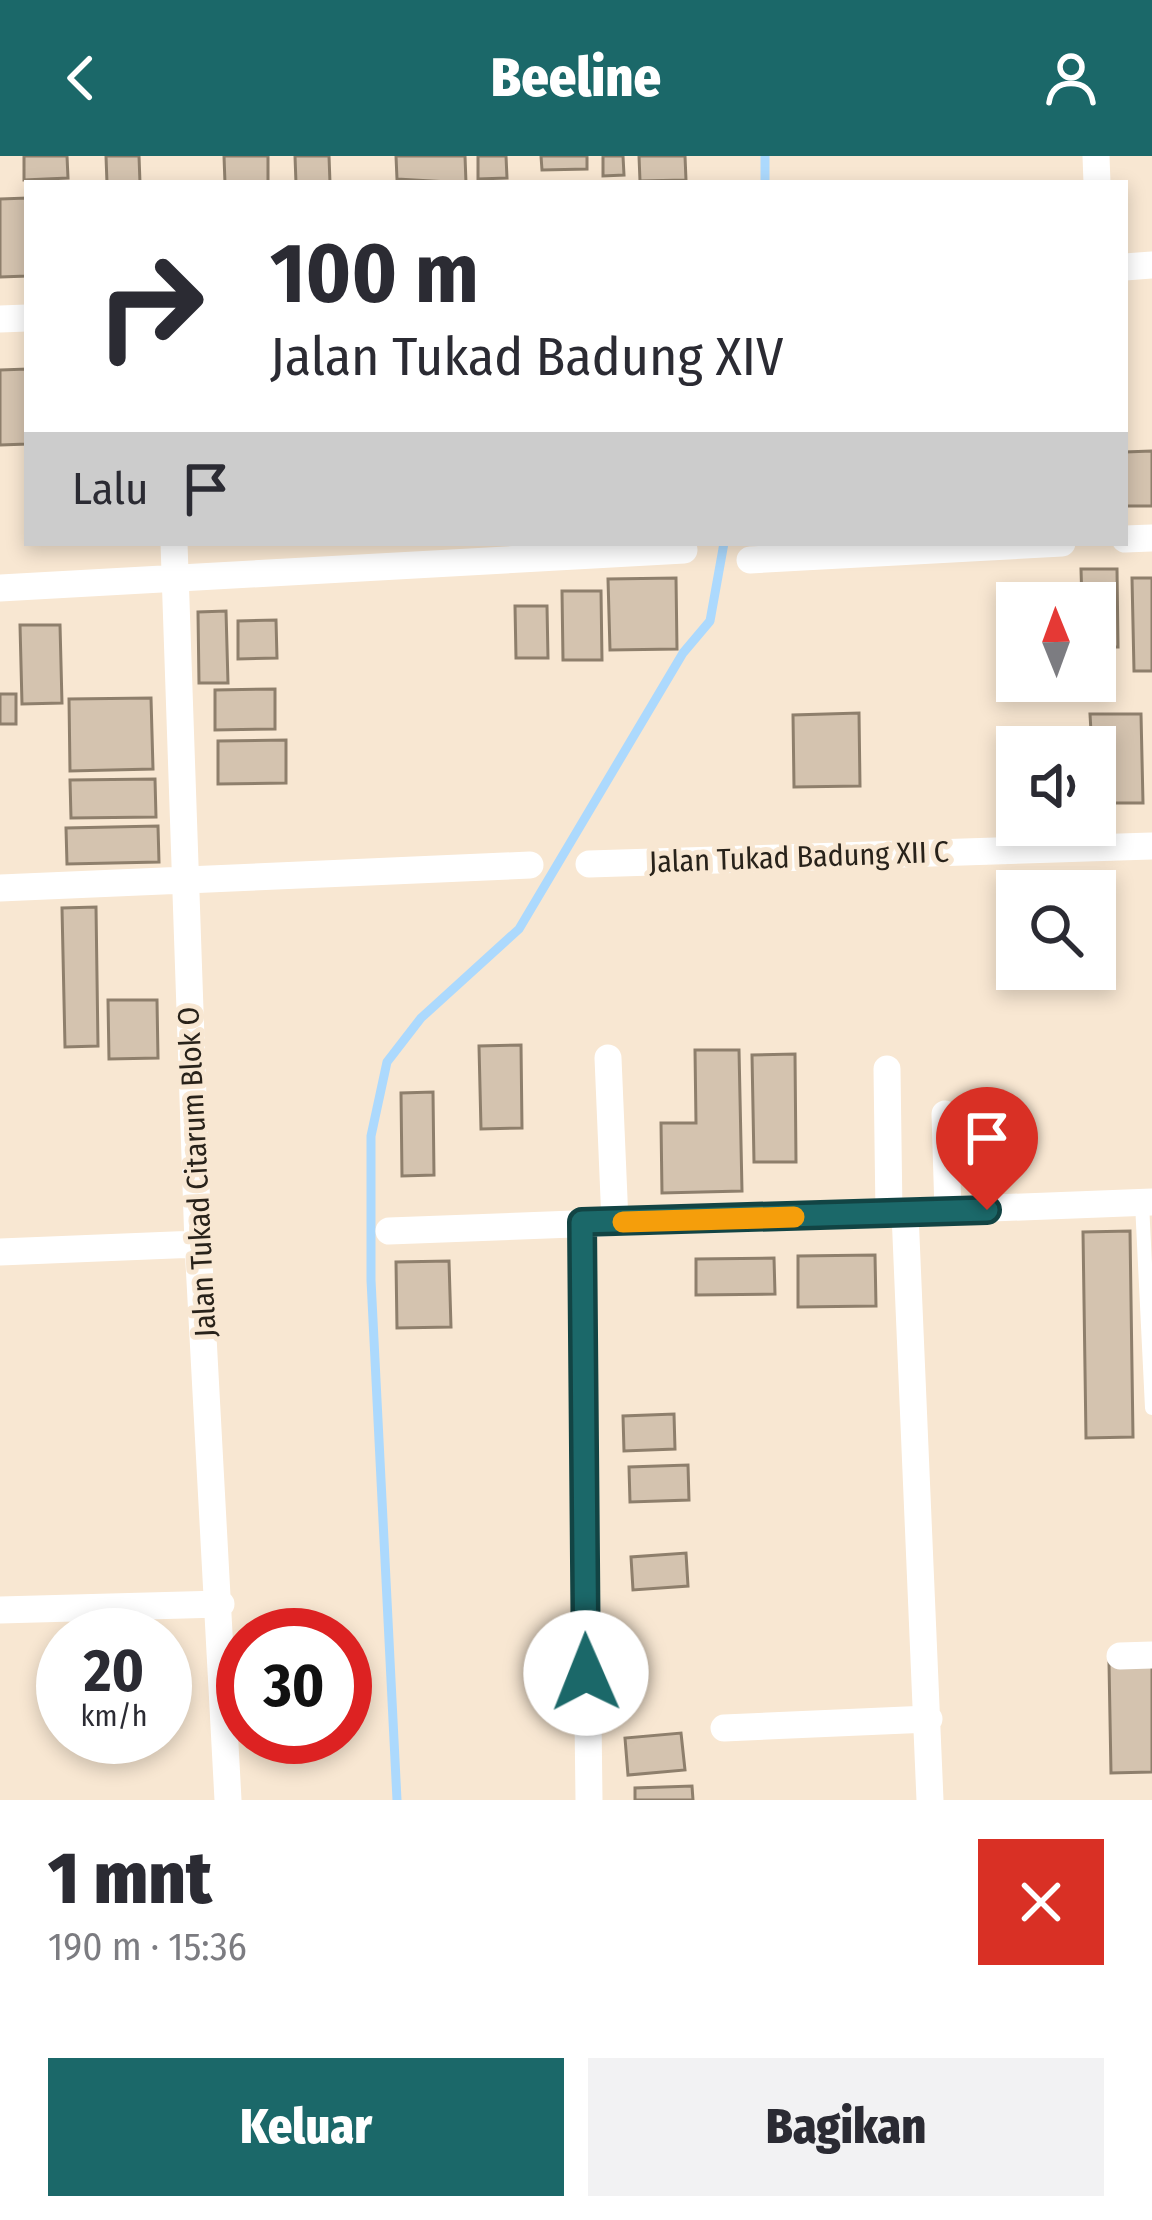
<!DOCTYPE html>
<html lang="id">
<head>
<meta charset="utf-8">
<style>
	:root { --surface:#fff; --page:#f2f2f3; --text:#2b2b33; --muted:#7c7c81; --accent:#1b6869 }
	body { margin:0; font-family:"Fira Sans Condensed",sans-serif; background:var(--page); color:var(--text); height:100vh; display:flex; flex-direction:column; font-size:45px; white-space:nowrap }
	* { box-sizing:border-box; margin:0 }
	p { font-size:39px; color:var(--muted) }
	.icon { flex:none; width:66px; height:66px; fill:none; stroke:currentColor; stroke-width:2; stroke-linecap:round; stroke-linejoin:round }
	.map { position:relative; height:1644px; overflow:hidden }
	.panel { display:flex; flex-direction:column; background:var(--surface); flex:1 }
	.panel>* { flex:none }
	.guide { position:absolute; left:24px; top:24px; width:1104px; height:366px; border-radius:0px; box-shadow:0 6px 18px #0003; background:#fff; color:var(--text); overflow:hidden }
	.needle { width:78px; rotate:359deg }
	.controls { position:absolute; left:996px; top:426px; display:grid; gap:24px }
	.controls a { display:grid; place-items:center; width:120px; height:120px; border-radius:0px; background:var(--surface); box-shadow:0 6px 18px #0003; font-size:60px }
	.speed { position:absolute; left:36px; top:1452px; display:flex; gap:24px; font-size:60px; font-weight:700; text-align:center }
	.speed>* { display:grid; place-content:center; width:156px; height:156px; border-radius:50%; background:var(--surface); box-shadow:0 6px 18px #0003; line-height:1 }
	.speed small { font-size:30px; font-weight:400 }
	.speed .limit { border:18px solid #d22; background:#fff; color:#111 }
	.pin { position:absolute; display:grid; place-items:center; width:102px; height:102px; color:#fff; margin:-123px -51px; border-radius:50% 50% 50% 0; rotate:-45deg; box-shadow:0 0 12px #0007 }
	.pin .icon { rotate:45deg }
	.me { position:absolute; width:132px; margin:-66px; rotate:359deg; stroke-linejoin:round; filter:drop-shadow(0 0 9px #0008) }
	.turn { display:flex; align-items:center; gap:42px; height:252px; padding:0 48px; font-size:54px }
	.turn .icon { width:156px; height:156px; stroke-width:2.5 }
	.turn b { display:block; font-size:84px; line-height:102px }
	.then { display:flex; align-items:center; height:114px; padding:0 48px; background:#0003; gap:24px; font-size:45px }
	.round { display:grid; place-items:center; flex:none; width:126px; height:126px; border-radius:0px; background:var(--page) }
	.summary { display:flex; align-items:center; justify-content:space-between; height:204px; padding:0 48px }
	h1 { font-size:72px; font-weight:800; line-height:90px }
	.action { display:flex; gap:24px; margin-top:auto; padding:24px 48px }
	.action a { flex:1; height:138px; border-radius:0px; background:var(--accent); color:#fff; font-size:48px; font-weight:800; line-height:138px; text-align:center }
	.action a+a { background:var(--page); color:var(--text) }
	header { display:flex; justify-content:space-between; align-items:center; height:156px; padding:0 48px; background:var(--accent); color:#fff; font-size:54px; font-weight:800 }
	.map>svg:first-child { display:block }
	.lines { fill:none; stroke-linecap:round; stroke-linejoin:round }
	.stream { stroke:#acd9fd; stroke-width:9 }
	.building { fill:#d4c3af; stroke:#8e7f6c; stroke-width:3 }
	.service { stroke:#fff; stroke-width:14 }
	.minor { stroke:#fff; stroke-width:27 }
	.route-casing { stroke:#124444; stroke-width:30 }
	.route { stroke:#1b6869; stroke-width:21 }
	.slow { stroke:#f59e0b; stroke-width:21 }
	.labels { text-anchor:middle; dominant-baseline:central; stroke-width:10; stroke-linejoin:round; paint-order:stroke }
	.street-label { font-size:30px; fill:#28221a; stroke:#f8e7d2 }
</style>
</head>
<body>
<header><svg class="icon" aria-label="back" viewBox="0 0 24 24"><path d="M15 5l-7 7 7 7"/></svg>Beeline<svg class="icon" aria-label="person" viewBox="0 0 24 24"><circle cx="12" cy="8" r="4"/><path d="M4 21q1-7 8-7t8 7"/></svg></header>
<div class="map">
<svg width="1152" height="1644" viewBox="0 0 1152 1644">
	<rect width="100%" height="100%" fill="#f8e7d2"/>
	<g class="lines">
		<path class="stream" d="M765,27V0
			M397,1644L371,1124V980L387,906L421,862L519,773L683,497L710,465L724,387"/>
	</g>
	<path class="building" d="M24,0H67L68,22L24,24Z
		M106,0H139L140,27H107Z
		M224,0H268V27H225Z
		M295,0H329L330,27H296Z
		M396,0H465L466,27L397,23Z
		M478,0H506L507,22L478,23Z
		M541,0H587V13L542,14Z
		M603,0H623L624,19L603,20Z
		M639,0H685L686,24L640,25Z
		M27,42V120L0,121V43Z
		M27,213V288L0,289V214Z
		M1152,295V350H1125V296Z
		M1081,413H1117L1118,491H1095V447H1082Z
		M676,422L677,493L610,494L608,423Z
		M1132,422H1152V515H1134Z
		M562,435H601L602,504H563Z
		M515,450H547L548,502H516Z
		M226,455L228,527H199L198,456Z
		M276,464L277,502L238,503V465Z
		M20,469H60L62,547L22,548Z
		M275,533V573L215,574V534Z
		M0,538H16V568H0Z
		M151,542L153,613L70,615L69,543Z
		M859,557L860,630L794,631L793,559Z
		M1090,558H1141L1143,647H1095Z
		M286,584V627L218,628V585Z
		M155,623L156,661L71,662L70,624Z
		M158,670L159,706L67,708L66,672Z
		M96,751L98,890L65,891L62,752Z
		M108,844H157L158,902L109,903Z
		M521,889L522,972L481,973L479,890Z
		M695,894H739L742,1035L662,1037L661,967H696Z
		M795,898L796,1006H754L752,899Z
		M433,936L434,1019L402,1020L401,937Z
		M1130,1075L1133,1281L1086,1282L1083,1076Z
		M875,1099L876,1150L798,1151V1100Z
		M774,1102L775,1138L696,1139V1103Z
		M449,1105L451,1171L397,1172L396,1106Z
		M674,1258L675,1293L624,1295L623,1260Z
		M688,1309L689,1344L630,1346L629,1311Z
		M686,1397L688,1430L633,1434L631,1401Z
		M1152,1506V1616L1111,1617L1109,1507Z
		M681,1577L685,1614L628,1619L625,1582Z
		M692,1630L693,1644H635V1632Z"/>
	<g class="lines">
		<path class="service" d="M1142,1047L1152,1252"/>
		<path class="minor" d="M1096,0L1097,27
			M1125,111L1152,109
			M0,163L27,162
			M1125,383L1152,382
			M174,387L198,1088L228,1644
			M750,404L1062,387
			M0,432L684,394
			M589,708L1152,690
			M0,732L530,709
			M608,902L615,1066
			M887,913L889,1058
			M945,958L948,1055
			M905,1057L930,1644
			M582,1067L589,1644
			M389,1075L1152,1046
			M0,1096L198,1088
			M0,1454L221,1448
			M1120,1500L1152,1499
			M724,1572L929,1563"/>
	</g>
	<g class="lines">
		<g class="route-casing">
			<path id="route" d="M586,1517L582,1066L987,1054"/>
		</g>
		<use href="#route" class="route"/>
		<path class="slow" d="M623,1066L794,1061"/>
	</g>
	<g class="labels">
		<g class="street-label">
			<text transform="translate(799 701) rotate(-2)">Jalan Tukad Badung XII C</text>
			<text transform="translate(197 1016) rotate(-93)">Jalan Tukad Citarum Blok O</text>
		</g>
	</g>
</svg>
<div class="controls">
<a><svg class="needle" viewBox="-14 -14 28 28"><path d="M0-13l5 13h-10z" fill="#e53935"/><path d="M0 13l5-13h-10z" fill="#7c7c81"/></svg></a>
<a><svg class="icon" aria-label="sound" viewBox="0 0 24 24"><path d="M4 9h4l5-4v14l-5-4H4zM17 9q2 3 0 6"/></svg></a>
<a><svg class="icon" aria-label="search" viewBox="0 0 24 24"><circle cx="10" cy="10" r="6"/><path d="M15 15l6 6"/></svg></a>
</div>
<div class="speed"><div>20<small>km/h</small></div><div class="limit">30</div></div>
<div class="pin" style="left:987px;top:1054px;background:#d93025"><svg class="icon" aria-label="arrive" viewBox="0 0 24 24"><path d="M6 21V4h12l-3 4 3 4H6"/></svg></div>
<svg class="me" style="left:586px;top:1517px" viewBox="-20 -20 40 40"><circle r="19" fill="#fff"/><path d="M0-13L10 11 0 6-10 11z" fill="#1b6869"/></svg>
<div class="guide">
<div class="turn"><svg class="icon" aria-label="right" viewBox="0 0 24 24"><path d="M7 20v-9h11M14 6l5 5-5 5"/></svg><div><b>100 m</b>Jalan Tukad Badung XIV</div></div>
<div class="then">Lalu<svg class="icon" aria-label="arrive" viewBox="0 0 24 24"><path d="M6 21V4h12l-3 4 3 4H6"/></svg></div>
</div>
</div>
<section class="panel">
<div class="summary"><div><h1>1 mnt</h1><p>190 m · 15:36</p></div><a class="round" style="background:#d93025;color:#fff"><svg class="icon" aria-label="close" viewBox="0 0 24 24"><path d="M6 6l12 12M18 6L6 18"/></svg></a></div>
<div class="action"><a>Keluar</a><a>Bagikan</a></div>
</section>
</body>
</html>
